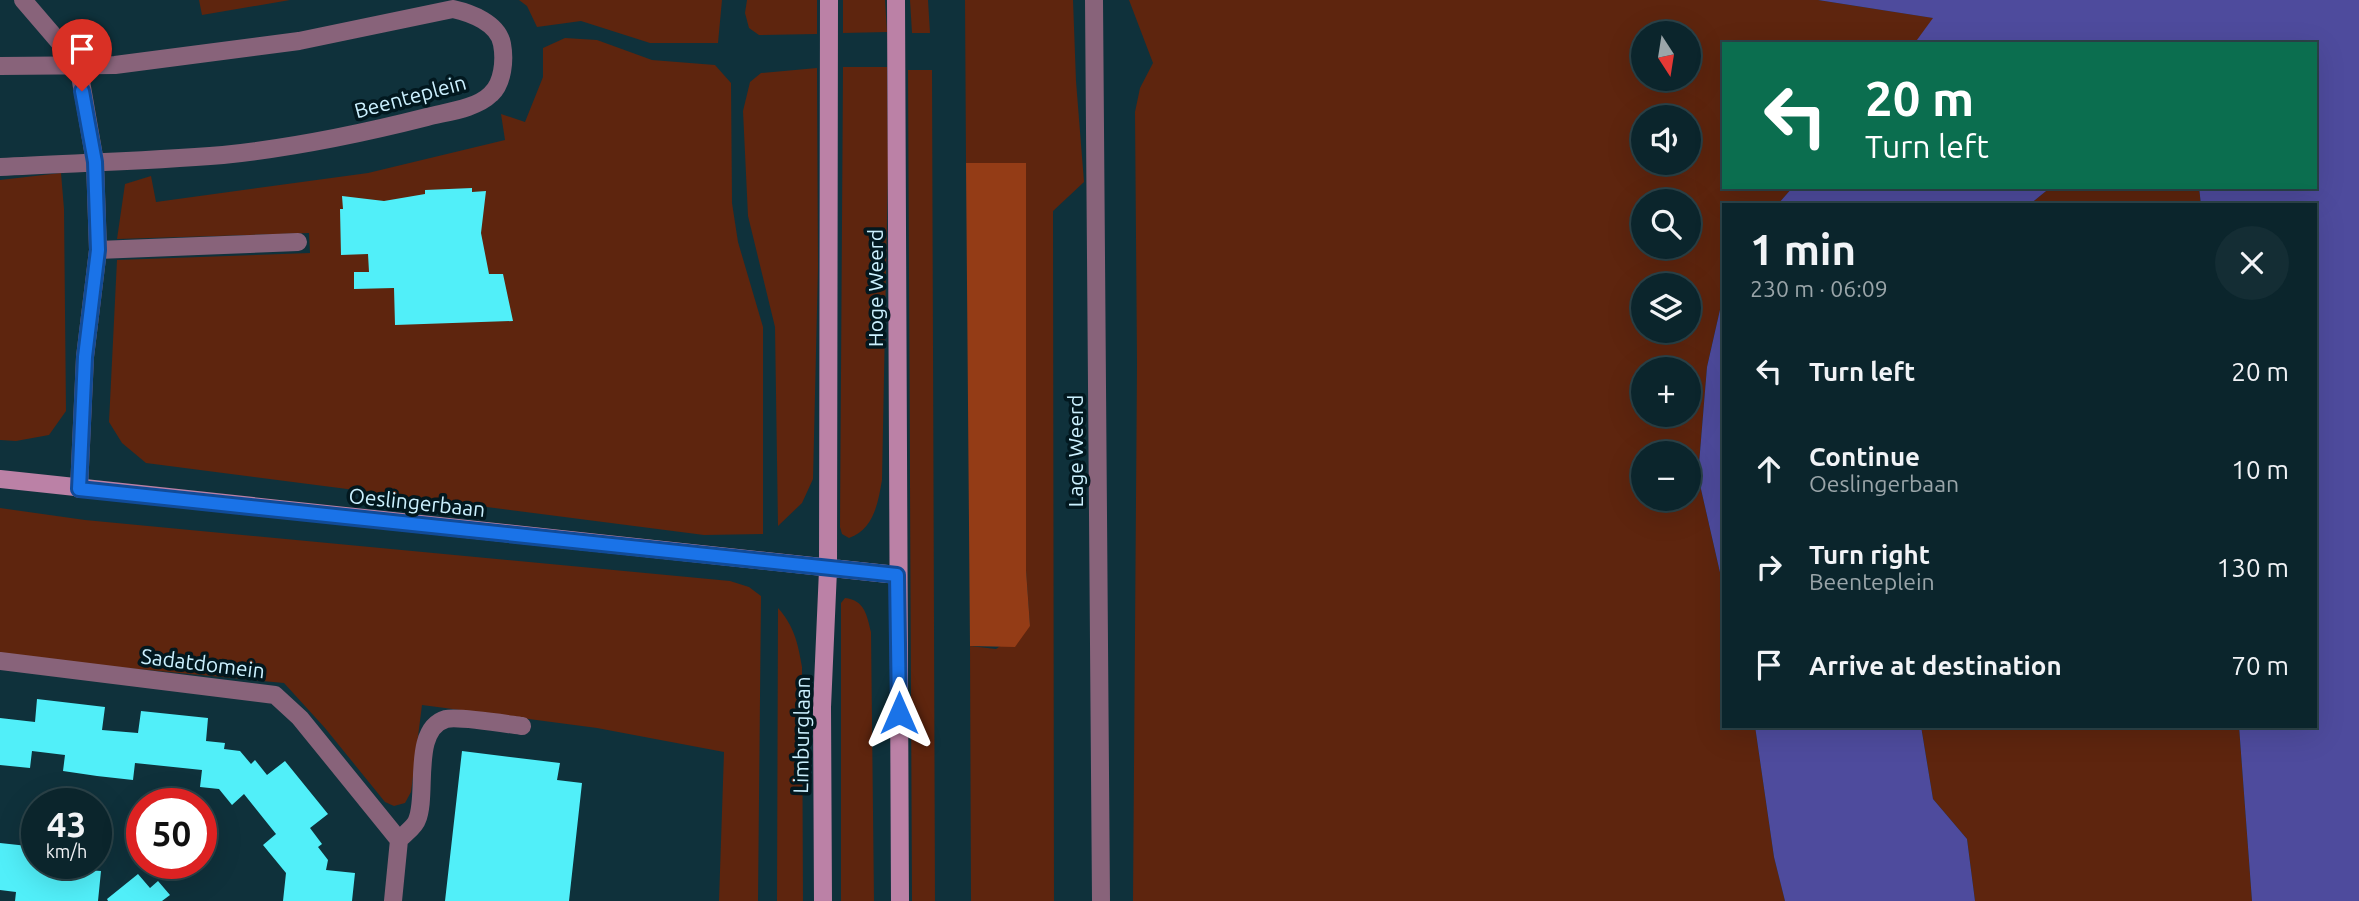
<!DOCTYPE html>
<html lang="en">
<head>
<meta charset="utf-8">
<style>
	:root { --surface:#0b252c; --page:#142d34; --text:#f1f3f6; --muted:#9aa5a9; --line:#2b4248 }
	body { margin:0; font-family:Ubuntu,sans-serif; background:var(--page); color:var(--text); height:100vh; display:flex; flex-direction:column; font-size:26px; white-space:nowrap }
	* { box-sizing:border-box; margin:0 }
	p { font-size:23px; color:var(--muted) }
	.icon { flex:none; width:38px; height:38px; fill:none; stroke:currentColor; stroke-width:2; stroke-linecap:round; stroke-linejoin:round }
	.map { position:relative; flex:1; overflow:hidden }
	.drawer { position:absolute; left:1722px; top:203px; width:595px; height:525px; display:flex; flex-direction:column; background:var(--surface); border-radius:0px; box-shadow:0 7px 28px #0002,0 0 0 2px var(--line) }
	.drawer>* { flex:none }
	.hud { position:absolute; left:1722px; top:42px; width:595px; height:147px; border-radius:0px; box-shadow:0 7px 28px #0002,0 0 0 2px var(--line); background:#0b6e4f; color:#fff; overflow:hidden }
	.needle { width:46px; rotate:168deg }
	.controls { position:absolute; left:1631px; top:21px; display:grid; gap:14px }
	.controls a { display:grid; place-items:center; width:70px; height:70px; border-radius:50%; background:var(--surface); box-shadow:0 7px 28px #0002,0 0 0 2px var(--line); font-size:35px }
	.speed { position:absolute; left:21px; top:788px; display:flex; gap:14px; font-size:35px; font-weight:700; text-align:center }
	.speed>* { display:grid; place-content:center; width:91px; height:91px; border-radius:50%; background:var(--surface); box-shadow:0 7px 28px #0002,0 0 0 2px var(--line); line-height:1 }
	.speed small { font-size:18px; font-weight:400 }
	.speed .limit { border:10px solid #d22; background:#fff; color:#111 }
	.pin { position:absolute; display:grid; place-items:center; width:60px; height:60px; color:#fff; margin:-72px -30px; border-radius:50% 50% 50% 0; rotate:-45deg; box-shadow:0 0 7px #0007 }
	.pin .icon { rotate:45deg }
	.me { position:absolute; width:77px; margin:-38px; rotate:0deg; stroke-linejoin:round; filter:drop-shadow(0 0 5px #0008) }
	.turn { display:flex; align-items:center; gap:24px; height:147px; padding:0 28px; font-size:32px }
	.turn .icon { width:91px; height:91px; stroke-width:2.5 }
	.turn b { display:block; font-size:49px; line-height:60px }
	.round { display:grid; place-items:center; flex:none; width:74px; height:74px; border-radius:37px; background:var(--page) }
	.head { display:flex; align-items:center; justify-content:space-between; height:119px; padding:0 28px }
	h1 { font-size:42px; font-weight:700; line-height:52px }
	ul { padding:0; list-style:none }
	li { display:flex; align-items:center; gap:21px; height:98px; padding:0 28px }
	li div { flex:1 }
	li b { display:block; font-size:26px }
	li em { font-style:normal }
	.map>svg:first-child { display:block }
	.green { fill:#5e250e; fill-rule:evenodd }
	.forest { fill:#943c16 }
	.water { fill:#4e4b9d }
	.building { fill:#51eff9 }
	.lines { fill:none; stroke-linecap:round; stroke-linejoin:round }
	.lane { stroke:#88637a; stroke-width:18 }
	.street { stroke:#88637a; stroke-width:18 }
	.secondary { stroke:#bb81a6; stroke-width:18 }
	.route-casing { stroke:#114b97; stroke-width:18 }
	.route { stroke:#1a73e8; stroke-width:12 }
	.labels { text-anchor:middle; dominant-baseline:central; stroke-width:7; stroke-linejoin:round; paint-order:stroke }
	.street-label { font-size:21px; fill:#ccf1ff; stroke:#02181f }
</style>
</head>
<body>
<div class="map">
<svg width="2359" height="901" viewBox="0 0 2359 901">
	<rect width="100%" height="100%" fill="#0f313b"/>
	<path class="green" d="M199,0H290L202,15Z
		M519,0H722L718,43H650L581,21L537,27L527,6Z
		M747,0H817V34L759,35L749,28L745,13Z
		M843,0H885L887,32L843,33Z
		M910,0H928L930,33H912Z
		M965,0H1073L1076,81L1084,182L1053,211L1054,901H971L970,646L996,649L1030,626L1026,570V164L966,163Z
		M1129,0H1818L1934,18L1914,44H1724V187H1793L1777,205H1724V292L1707,367L1698,476L1724,590V726H1755L1774,857L1785,901H1133L1137,364L1135,112L1140,88L1153,63ZM1643,33H1689V79H1643ZM1643,117H1689V163H1643ZM1643,201H1689V247H1643ZM1643,285H1689V331H1643ZM1643,369H1689V415H1643ZM1643,453H1689V499H1643Z
		M565,38L597,40L652,60L715,65L731,83L732,203L738,242L763,327V534L704,535L146,463L122,443L109,422L117,260L310,253L309,233L117,239L125,184L151,176L156,202L368,173L505,140L501,114L525,122L543,77V48Z
		M843,67H887L888,167L882,480C878,503 874,529 849,538L842,534L840,527Z
		M817,68L818,267L813,479L802,503L778,526L775,327L748,216L743,111L750,82L761,73Z
		M908,70H932L935,901H912Z
		M61,173L64,209L66,411L49,435L16,441L0,440V180Z
		M2051,187H2199L2201,205H2029Z
		M0,508L85,520L730,581L749,587L761,596L758,901H719L724,752L597,728L422,705L411,792L405,803L394,806L385,802L325,728L284,683L0,656Z
		M845,598C865,600 867,616 871,632L874,901H841V603Z
		M778,608C794,626 798,643 802,667L803,901H777Z
		M1921,726H2239L2252,901H1975L1967,839L1933,799Z"/>
	<path class="forest" d="M966,163H1026V570L1030,626L1015,647L970,646Z"/>
	<path class="water" d="M1818,0H2359V901H2252L2239,726H2315V205H2201L2199,187H2315V44H1914L1933,18Z
		M1793,187H2051L2029,205H1777Z
		M1724,292V590L1698,476L1707,367Z
		M1755,726H1921L1933,799L1967,839L1975,901H1785L1774,857Z"/>
	<path class="building" d="M472,188V192L486,191L481,233L489,274H503L513,321L395,325L394,288L354,289V272H369L368,254L341,255L340,209H343L342,196L384,201L425,194V190Z
		M37,699L105,707L102,730L138,733L141,711L208,718L206,741L225,743L224,749L240,751L251,764L255,760L267,775L285,761L328,814L310,828L322,844L318,847L328,860L326,870L355,873L352,901H283L286,873L263,845L276,834L244,794L232,805L219,789L200,787L202,770L135,763L133,780L97,776L63,771L65,755L32,751L30,768L0,765V718L35,722Z
		M462,751L560,763L557,780L582,783L569,901H445Z
		M0,843L37,847V863H87L86,870L101,871L98,901H15L16,892L0,890Z
		M138,874L150,888L158,881L170,895L162,901H108L107,899Z"/>
	<g class="lines">
		<path class="lane" d="M78,64L95,162L98,250L85,357L79,489
			M0,66L115,65L299,41L453,9C471,13 498,23 502,44C505,60 503,83 491,94C476,109 446,112 427,117C360,134 291,148 223,155C149,161 74,163 0,167
			M98,250L298,242"/>
		<path class="street" d="M23,0L78,64
			M1094,0L1101,901
			M0,661L275,695L300,718L399,840L393,901
			M399,840C404,834 415,827 417,820C428,795 411,729 446,719C458,716 507,724 522,726"/>
		<path class="secondary" d="M896,0L900,901
			M0,479L897,575
			M823,901L822,707L828,570L829,0"/>
	</g>
	<g class="lines">
		<g class="route-casing">
			<path id="route" d="M82,91L95,162L98,250L85,357L79,489L897,575L899,713"/>
		</g>
		<use href="#route" class="route"/>
	</g>
	<g class="labels">
		<g class="street-label">
			<text transform="translate(410 96) rotate(-15)">Beenteplein</text>
			<text transform="translate(875 288) rotate(-90)">Hoge Weerd</text>
			<text transform="translate(1075 451) rotate(-90)">Lage Weerd</text>
			<text transform="translate(417 502) rotate(6)">Oeslingerbaan</text>
			<text transform="translate(203 663) rotate(7)">Sadatdomein</text>
			<text transform="translate(801 735) rotate(-89)">Limburglaan</text>
		</g>
	</g>
</svg>
<div class="controls">
<a><svg class="needle" viewBox="-14 -14 28 28"><path d="M0-13l5 13h-10z" fill="#e53935"/><path d="M0 13l5-13h-10z" fill="#9aa5a9"/></svg></a>
<a><svg class="icon" aria-label="sound" viewBox="0 0 24 24"><path d="M4 9h4l5-4v14l-5-4H4zM17 9q2 3 0 6"/></svg></a>
<a><svg class="icon" aria-label="search" viewBox="0 0 24 24"><circle cx="10" cy="10" r="6"/><path d="M15 15l6 6"/></svg></a>
<a><svg class="icon" aria-label="layers" viewBox="0 0 24 24"><path d="M12 4l9 5-9 5-9-5zM3 14l9 5 9-5"/></svg></a>
<a>+</a>
<a>−</a>
</div>
<div class="speed"><div>43<small>km/h</small></div><div class="limit">50</div></div>
<div class="pin" style="left:82px;top:91px;background:#d93025"><svg class="icon" aria-label="arrive" viewBox="0 0 24 24"><path d="M6 21V4h12l-3 4 3 4H6"/></svg></div>
<svg class="me" style="left:899px;top:713px" viewBox="-20 -20 40 40"><path d="M0-17L14 15 0 8-14 15z" fill="#1a73e8" stroke="#fff" stroke-width="4"/></svg>
<div class="hud">
<div class="turn"><svg class="icon" aria-label="left" viewBox="0 0 24 24"><path d="M17 20v-9H6M10 6l-5 5 5 5"/></svg><div><b>20 m</b>Turn left</div></div>
</div>
<section class="drawer">
<div class="head"><div><h1>1 min</h1><p>230 m · 06:09</p></div><a class="round"><svg class="icon" aria-label="close" viewBox="0 0 24 24"><path d="M6 6l12 12M18 6L6 18"/></svg></a></div>
<ul>
<li><svg class="icon" aria-label="left" viewBox="0 0 24 24"><path d="M17 20v-9H6M10 6l-5 5 5 5"/></svg><div><b>Turn left</b></div><em>20 m</em></li>
<li><svg class="icon" aria-label="ahead" viewBox="0 0 24 24"><path d="M12 20V5M6 11l6-6 6 6"/></svg><div><b>Continue</b><p>Oeslingerbaan</p></div><em>10 m</em></li>
<li><svg class="icon" aria-label="right" viewBox="0 0 24 24"><path d="M7 20v-9h11M14 6l5 5-5 5"/></svg><div><b>Turn right</b><p>Beenteplein</p></div><em>130 m</em></li>
<li><svg class="icon" aria-label="arrive" viewBox="0 0 24 24"><path d="M6 21V4h12l-3 4 3 4H6"/></svg><div><b>Arrive at destination</b></div><em>70 m</em></li>
</ul>
</section>
</div>
</body>
</html>
